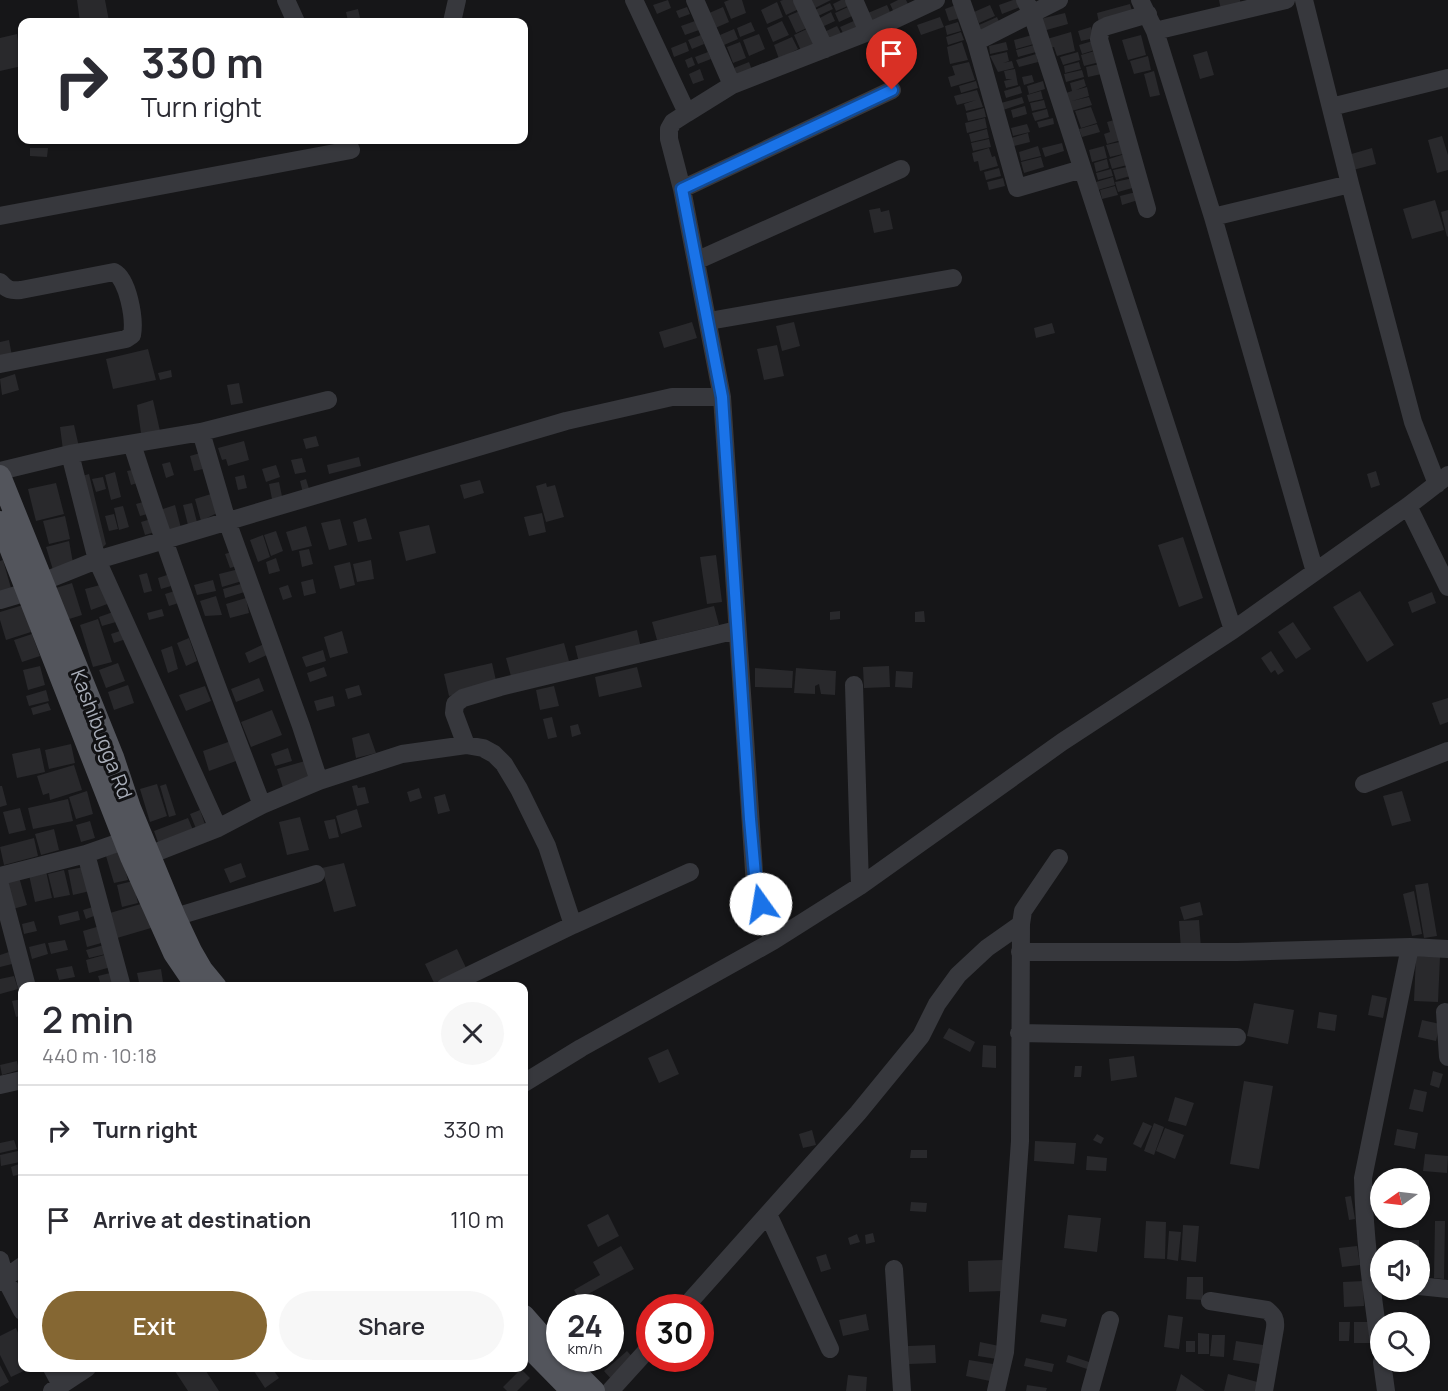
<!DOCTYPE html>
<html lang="en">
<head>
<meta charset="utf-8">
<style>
	:root { --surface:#fff; --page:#f7f7f7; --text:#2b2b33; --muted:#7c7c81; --line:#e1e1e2; --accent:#856733 }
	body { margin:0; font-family:Manrope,sans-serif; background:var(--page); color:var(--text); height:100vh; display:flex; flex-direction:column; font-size:22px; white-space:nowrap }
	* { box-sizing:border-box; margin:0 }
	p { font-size:20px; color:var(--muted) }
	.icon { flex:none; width:33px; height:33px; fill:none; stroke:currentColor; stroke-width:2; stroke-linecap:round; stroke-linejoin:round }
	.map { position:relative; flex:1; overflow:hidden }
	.details { position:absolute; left:18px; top:982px; width:510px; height:390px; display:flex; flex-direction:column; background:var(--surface); border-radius:12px; box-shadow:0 2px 4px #0004 }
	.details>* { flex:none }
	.top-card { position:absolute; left:18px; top:18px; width:510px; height:126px; border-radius:12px; box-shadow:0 2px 4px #0004; background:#fff; color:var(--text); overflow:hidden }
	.needle { width:39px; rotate:256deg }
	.fabs { position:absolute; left:1370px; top:1168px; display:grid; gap:12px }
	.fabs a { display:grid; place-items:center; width:60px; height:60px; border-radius:50%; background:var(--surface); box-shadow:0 2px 4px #0004; font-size:30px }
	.speed { position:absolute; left:546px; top:1294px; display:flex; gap:12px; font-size:30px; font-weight:700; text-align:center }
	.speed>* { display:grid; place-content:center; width:78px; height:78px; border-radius:50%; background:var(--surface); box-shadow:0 2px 4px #0004; line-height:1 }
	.speed small { font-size:15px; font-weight:400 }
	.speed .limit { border:9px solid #d22; background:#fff; color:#111 }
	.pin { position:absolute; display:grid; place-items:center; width:51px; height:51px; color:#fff; margin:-62px -26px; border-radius:50% 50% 50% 0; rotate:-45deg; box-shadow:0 0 6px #0007 }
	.pin .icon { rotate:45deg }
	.me { position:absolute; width:66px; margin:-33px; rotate:347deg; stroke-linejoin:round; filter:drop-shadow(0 0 4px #0008) }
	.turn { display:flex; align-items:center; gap:21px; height:126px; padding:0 24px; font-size:27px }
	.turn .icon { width:78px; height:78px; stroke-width:2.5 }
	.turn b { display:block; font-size:42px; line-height:51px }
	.round { display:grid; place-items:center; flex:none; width:63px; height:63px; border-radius:32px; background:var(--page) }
	.headline { display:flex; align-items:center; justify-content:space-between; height:102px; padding:0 24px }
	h1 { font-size:36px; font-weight:600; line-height:45px }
	.primary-button { display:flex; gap:12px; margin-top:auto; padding:12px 24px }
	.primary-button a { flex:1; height:69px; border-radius:36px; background:var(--accent); color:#fff; font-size:24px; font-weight:600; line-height:69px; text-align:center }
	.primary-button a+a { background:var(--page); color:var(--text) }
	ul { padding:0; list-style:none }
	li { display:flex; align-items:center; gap:18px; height:90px; padding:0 24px; border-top:2px solid var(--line) }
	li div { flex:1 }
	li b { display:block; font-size:22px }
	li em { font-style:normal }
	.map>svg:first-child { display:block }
	.building { fill:#29292c }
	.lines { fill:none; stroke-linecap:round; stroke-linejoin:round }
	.minor { stroke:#37383d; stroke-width:18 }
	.major { stroke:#53555c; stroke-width:22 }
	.route-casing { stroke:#114b97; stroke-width:15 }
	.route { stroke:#1a73e8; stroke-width:10 }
	.labels { text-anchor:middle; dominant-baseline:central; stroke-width:6; stroke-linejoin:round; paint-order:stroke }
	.street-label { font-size:20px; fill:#a8adb8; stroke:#111113 }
</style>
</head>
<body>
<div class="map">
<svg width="1448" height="1391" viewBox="0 0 1448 1391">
	<rect width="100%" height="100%" fill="#161618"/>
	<path class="building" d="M77,0H105L109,21L80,22Z
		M668,0L671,8L657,14L653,5Z
		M729,0H742L746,13L731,19L724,2Z
		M783,0H797L801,8L786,15L780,1Z
		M811,0H831L815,8Z
		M841,0H845L848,6L836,11L833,4Z
		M898,0H906L911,10L896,17L890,4Z
		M1013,0H1017L1020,7L1002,14L999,5Z
		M1219,0H1240L1241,5L1221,10Z
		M777,2L783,17L767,24L761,10Z
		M830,3L833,9L818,16L815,10Z
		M1130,4L1133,14L1099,23L1097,13Z
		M887,5L893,19L875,28L868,13Z
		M956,5L960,18L949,21L945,9Z
		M990,5L995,16L979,23L974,12Z
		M687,7L690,14L679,18L676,11Z
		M723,7L729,22L713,29L707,14Z
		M848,7L852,16L839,22L835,13Z
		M358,9L360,18L348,21L346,12Z
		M802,10L809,27L796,33L788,16Z
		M831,12L835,21L822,27L818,19Z
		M1065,13L1068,24L1043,31L1040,19Z
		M940,17L944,27L921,35L917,25Z
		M997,17L1000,24L982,32L979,25Z
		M856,20L862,32L846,39L840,27Z
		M695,21L699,30L685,35L681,26Z
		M782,21L789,35L773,42L767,28Z
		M751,22L755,31L740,37L737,28Z
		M958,22L961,31L947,35L945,26Z
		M837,26L843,37L827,45L822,33Z
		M1091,27L1094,38L1081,41L1078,31Z
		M809,28L817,46L802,53L794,35Z
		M734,29L738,39L724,45L720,35Z
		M961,32L964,40L948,45L946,37Z
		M1071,32L1075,51L1057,56L1054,47L1049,48L1047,39Z
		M17,34L22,66L0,71V38Z
		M759,34L765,49L749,56L743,40Z
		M701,35L704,44L692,49L688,40Z
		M1032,35L1034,44L1016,49L1014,40Z
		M1141,35L1146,55L1128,60L1122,40Z
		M792,37L798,49L779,59L774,45Z
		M1096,40L1098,49L1082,54L1079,45Z
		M686,42L689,51L674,57L671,48Z
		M740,42L746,58L733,63L727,47Z
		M962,42L968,60L950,64L947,47Z
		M1006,42L1008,50L990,54L989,46Z
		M1034,45L1036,52L1018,57L1016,50Z
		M1098,50L1100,62L1084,66L1081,55Z
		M1207,51L1214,75L1200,79L1193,55Z
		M708,52L711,59L698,64L695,57Z
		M1007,52L1009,61L1003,63L1012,61L1014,68L998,72L990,56Z
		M1078,52L1080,60L1063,65L1060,57Z
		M1036,54L1038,62L1019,67L1016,60Z
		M1148,56L1151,70L1134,74L1130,61Z
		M692,57L695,65L688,68L685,60Z
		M749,62L752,70L738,77L734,68Z
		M969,62L975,80L951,87L948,77L955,75L952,66Z
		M1079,62L1081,69L1065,73L1064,66Z
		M1104,63L1106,73L1088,77L1086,67Z
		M700,69L704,80L693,84L689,74Z
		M1015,69L1018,85L1006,88L1004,81L1012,79H1006L1004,71Z
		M1082,70L1084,77L1066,82L1064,74Z
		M1154,71L1160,95L1150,97L1144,74Z
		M1032,75L1034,82L1024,85L1022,77Z
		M1084,79L1086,86L1076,90L1087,87L1089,96L1072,101L1089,97L1092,105L1065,113L1063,94L1072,91L1070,83Z
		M976,81L978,88L961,93L959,86Z
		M1043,81L1045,89L1029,94L1027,86Z
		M1020,86L1022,93L1006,98L1004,91Z
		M977,90L983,107L966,111L964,104L976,100L957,105L954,96Z
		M1041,91L1043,99L1029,102L1027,95Z
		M1022,97L1024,103L1003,110L1001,103Z
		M1044,100L1046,108L1032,111L1030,103Z
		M1025,106L1027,114L1013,118L1011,110Z
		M1091,107L1097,123L1081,128L1075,111Z
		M984,108L986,117L968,121L966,113Z
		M1047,109L1049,117L1035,121L1032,113Z
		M985,118L987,128L967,133L965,123Z
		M1053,118L1054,124L1039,128L1037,122Z
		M1118,119L1125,139L1107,144L1104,134L1110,132L1107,122Z
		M1027,124L1030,132L1013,136L1011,128Z
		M1097,124L1100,132L1082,137L1079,129Z
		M987,129L989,138L971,142L969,134Z
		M1028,133L1030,142L1014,146L1011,138Z
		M1442,136L1448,155V170L1437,173L1428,140Z
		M989,139L991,147L973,151L971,143Z
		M1124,141L1127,153L1110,157L1106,145Z
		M1062,143L1064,151L1045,157L1042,148Z
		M1038,146L1041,156L1021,161L1019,152Z
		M1104,146L1107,158L1092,162L1089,150Z
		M30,148H48L47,157L30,156Z
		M989,148L992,157L995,156L998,166L980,171L978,161L974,162L972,153Z
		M1372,148L1376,164L1353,170L1348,155Z
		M1128,153L1131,164L1112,169L1109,159Z
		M1041,157L1044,167L1024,173L1021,162Z
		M1107,159L1109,168L1096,172L1094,163Z
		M1131,166L1134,175L1116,180L1113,170Z
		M999,168L1001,176L986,180L984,172Z
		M1111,169L1113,176L1098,180L1096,173Z
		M1113,177L1115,185L1098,190L1096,182Z
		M1003,178L1005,186L989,190L987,182Z
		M1133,178L1136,187L1118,192L1115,182Z
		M1115,186L1118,195L1102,199L1100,190Z
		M1136,192L1138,200L1122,205L1120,196Z
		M1435,200L1444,230L1412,239L1403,209Z
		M880,208L881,212L889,210L893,229L874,233L869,210Z
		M1448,210V236L1447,237L1441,212Z
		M692,322L697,338L664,348L659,332Z
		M794,322L800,346L782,351L776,326Z
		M1052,323L1055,333L1036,338L1034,328Z
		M9,340L12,356L0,358V342Z
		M777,345L784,376L764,380L757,349Z
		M148,349L156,380L113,389L106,359Z
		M171,370L172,377L160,380L158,373Z
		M15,374L19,390L2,395L0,379Z
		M239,383L243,403L231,405L227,385Z
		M153,400L160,431L141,433L137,405Z
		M74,425L79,447L63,450L60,427Z
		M316,436L319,446L306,449L303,439Z
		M244,441L249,460L228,466L226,459L222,460L218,448Z
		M200,453L203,469L194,471L190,456Z
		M359,457L361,466L329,474L327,465Z
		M302,458L306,472L295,474L291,460Z
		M170,462L174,475L166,478L162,464Z
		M276,465L280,477L266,482L262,469Z
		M137,469L140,482L131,485L127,471Z
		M1376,471L1380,485L1371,488L1367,474Z
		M115,472L121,497L111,500L105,475Z
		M89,474L106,544L99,551L79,477Z
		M244,475L247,488L238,490L235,477Z
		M103,477L106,489L96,492L92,479Z
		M306,479L310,492L303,493L300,481Z
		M480,480L484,493L464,499L460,485Z
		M279,482L283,501L273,504L269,484Z
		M56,483L64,514L36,521L28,489Z
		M546,483L547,487L555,485L564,517L546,522L536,486Z
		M211,494L217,513L201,521L195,499Z
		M147,501L151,513L140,516L136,504Z
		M192,503L197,522L188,525L183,505Z
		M175,505L181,528L168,532L160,510Z
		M123,506L129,527L119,530L114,508Z
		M542,513L546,532L529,536L524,517Z
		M114,514L118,529L109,531L105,516Z
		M65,516L70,539L49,544L43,521Z
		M366,518L372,539L358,542L353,522Z
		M151,519L155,532L145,535L141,522Z
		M340,519L347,545L329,550L321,523Z
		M429,525L436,553L406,561L399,532Z
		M306,526L312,546L292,551L286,532Z
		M276,531L283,551L271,556L264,535Z
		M263,535L270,557L258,562L250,540Z
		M1183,537L1203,598L1179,607L1158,545Z
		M69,541L73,563L53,570L46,547Z
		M309,549L313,564L302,567L299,551Z
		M235,551L240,565L230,568L225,554Z
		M716,555L722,602L707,604L700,557Z
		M276,558L280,571L269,574L266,562Z
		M3,560L11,588L0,592V561Z
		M371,560L374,579L357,582L353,564Z
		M350,562L355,585L340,589L334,566Z
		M239,569L242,581L222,587L219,574Z
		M147,573L152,591L144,593L139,575Z
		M167,575L171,586L161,589L158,578Z
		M313,579L316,593L304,596L301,582Z
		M213,580L216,591L197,595L194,585Z
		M248,582L251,590L225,598L223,589Z
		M72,583L82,615L66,620L56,588Z
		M104,584L110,603L91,610L85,589Z
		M288,585L292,597L283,600L279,588Z
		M178,590L182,602L169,606L165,594Z
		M1360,591L1394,645L1367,662L1333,607Z
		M1432,592L1436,603L1412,613L1408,602Z
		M216,596L222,615L205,616L200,601Z
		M246,598L249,613L230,618L226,604Z
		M23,605L31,632L6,640L0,620V612Z
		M714,606L719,625L657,640L652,622Z
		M162,609L164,616L149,620L147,613Z
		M840,611V619L830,620V612Z
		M924,611L925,622H915V612Z
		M113,612L116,622L102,626L99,617Z
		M98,619L112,662L93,667L80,625Z
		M1293,622L1311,649L1296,659L1278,632Z
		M126,629L129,638L114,643L111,634Z
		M637,630L641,648L579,663L575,646Z
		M342,631L348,653L330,658L324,637Z
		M32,634L40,656L22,662L14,640Z
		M189,638L197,661L186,666L177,643Z
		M564,643L570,665L512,680L506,658Z
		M264,644L267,655L249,663L245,653Z
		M172,646L178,669L168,673L161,650Z
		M323,650L326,661L306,667L302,657Z
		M1271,651L1284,671L1278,675L1275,670L1271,673L1261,658Z
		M118,663L125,681L106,688L99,670Z
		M492,663L497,685L449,696L444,674Z
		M40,666L45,685L28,690L23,670Z
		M889,666L890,687L864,688L863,667Z
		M324,667L327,676L310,682L307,673Z
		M637,667L642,687L599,697L595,677Z
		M755,668L793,671L792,688L755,687Z
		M796,668L836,671L835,695L821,694L819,684L815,686V694L794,693Z
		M896,671L913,672L912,688L895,687Z
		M259,678L264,691L236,702L231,689Z
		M128,685L134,703L114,710L108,692Z
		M359,685L362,695L348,699L345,689Z
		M205,686L211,701L186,711L179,695Z
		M554,686L559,706L540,710L536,690Z
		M46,690L49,701L29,706L26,696Z
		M333,696L335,706L317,711L314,701Z
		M1448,698V722L1440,725L1432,703Z
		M48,703L51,710L33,715L31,708Z
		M272,710L282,735L251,747L241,722Z
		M552,717L557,737L548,739L543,719Z
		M578,724L581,734L572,737L570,726Z
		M369,733L376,753L356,758L352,738Z
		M231,741L236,761L209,771L203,751Z
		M71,744L75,763L49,769L45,750Z
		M40,748L45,772L17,778L12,754Z
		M288,748L292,761L275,766L271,754Z
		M305,761L311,782L284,791L277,769Z
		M74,765L82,790L50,800L49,793L43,795L37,776Z
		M157,784L167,816L150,822L140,789Z
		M166,784L176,815L169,817L160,786Z
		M357,785L358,788L365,787L369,803L357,806L352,786Z
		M0,786H2L7,805L0,807Z
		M419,788L422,798L410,802L407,792Z
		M87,791L93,814L76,819L69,797Z
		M1402,791L1411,821L1392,826L1383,796Z
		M445,794L450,811L438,814L434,797Z
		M68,799L73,821L33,829L28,808Z
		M20,808L26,830L9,834L3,812Z
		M357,809L362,827L341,834L336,816Z
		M200,810L206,827L197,831L190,814Z
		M300,817L309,850L287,855L279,822Z
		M188,818L195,835L160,848L154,831Z
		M335,819L339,837L329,839L324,821Z
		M90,821L95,838L81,842L76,825Z
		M54,829L59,850L41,855L35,834Z
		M34,838L38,856L4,865L0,847Z
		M120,851L128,880L114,883L106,856Z
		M241,863L246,877L230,883L224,869Z
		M344,863L356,906L334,912L322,868Z
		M84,867L90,891L73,895L68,870Z
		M64,870L70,895L54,898L48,874Z
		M46,871L52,898L35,902L29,875Z
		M19,877L27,905L13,909L5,880Z
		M133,881L138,903L122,907L117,885Z
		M1428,883L1437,936L1424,938L1415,885Z
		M1414,891L1422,934L1412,936L1403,894Z
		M1200,902L1203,915L1184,920L1180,907Z
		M144,903L151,928L117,938L110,913Z
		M96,906L99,914L86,919L83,910Z
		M78,911L80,920L60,925L58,916Z
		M1199,920L1201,949L1181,950L1179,921Z
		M34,921L37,931L24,934L22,924Z
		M100,926L105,942L87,947L83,931Z
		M65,940L68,950L51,954L48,943Z
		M45,943L48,954L32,959L29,947Z
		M104,945L106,954L89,958L86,950Z
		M457,949L469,974L441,987H436L425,964Z
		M9,952L12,964L0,967V955Z
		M108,954L111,967L89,973L86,960Z
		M1416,956L1440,957L1438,1002L1414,1001Z
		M72,966L75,977L59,980L56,969Z
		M161,969L163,982L140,987L137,973Z
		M114,972L116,982L101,985L98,976Z
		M14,976L18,989L0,994V979Z
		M1372,995L1387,998L1383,1018L1368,1015Z
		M22,999V1015L16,1017L12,1001Z
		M1254,1003L1294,1010L1288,1044L1247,1036Z
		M1319,1012L1337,1015L1335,1031L1317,1028Z
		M1422,1020L1440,1024L1436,1041L1418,1037Z
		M949,1028L975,1042L970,1052L943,1038Z
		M983,1045L996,1046V1068L982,1067Z
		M668,1049L679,1074L659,1083L648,1058Z
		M1134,1056L1137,1077L1111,1081L1109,1059Z
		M17,1061L19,1070L2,1075L0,1065Z
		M1075,1066H1082L1081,1077H1074Z
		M1433,1071L1443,1074L1439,1088L1430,1085Z
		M1244,1081L1273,1086L1259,1169L1230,1164Z
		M1414,1089L1427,1092L1423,1112L1409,1109Z
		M1175,1097L1194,1103L1186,1126L1168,1121Z
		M1143,1122L1152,1126L1141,1148L1133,1144Z
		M1154,1123L1164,1127L1154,1155L1144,1151Z
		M1165,1128L1184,1135L1175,1159L1156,1151Z
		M1397,1129L1418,1133L1415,1149L1394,1145Z
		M812,1130L816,1145L803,1148L799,1134Z
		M1097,1134L1104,1138L1101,1144L1093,1140Z
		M14,1140L17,1149L0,1153V1143Z
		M1035,1141L1076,1143L1074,1164L1034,1161Z
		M911,1150H927V1158H910Z
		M18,1151L20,1162L1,1166L0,1155Z
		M1425,1154L1448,1156L1447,1173L1423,1171Z
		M1087,1156L1107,1158L1106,1171L1086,1170Z
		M19,1164L22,1174L13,1176L11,1167Z
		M1351,1196L1355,1219L1349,1220L1345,1197Z
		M911,1202L927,1203L926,1212L910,1211Z
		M608,1214L619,1236L598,1247L587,1225Z
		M1068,1215L1101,1218L1097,1252L1064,1248Z
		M1146,1221L1166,1222L1165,1259L1144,1258Z
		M1435,1221H1445L1444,1279L1434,1278Z
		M1183,1225L1199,1226L1196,1262L1181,1260Z
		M1169,1231L1181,1232L1178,1261L1167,1259Z
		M873,1233L875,1242L866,1244L865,1235Z
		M857,1234L860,1242L850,1245L848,1238Z
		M1419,1240V1251H1388V1241Z
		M621,1246L634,1269L579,1299L574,1290L600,1275L593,1262Z
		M1357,1246L1360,1265L1342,1267L1339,1248Z
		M826,1254L831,1269L821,1272L816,1257Z
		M1003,1260L1004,1291L969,1292L968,1261Z
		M1187,1277H1203V1300L1186,1299Z
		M1363,1281L1364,1306L1344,1307L1343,1282Z
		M866,1314L869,1330L843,1336L839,1320Z
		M1042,1314L1067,1319L1065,1327L1040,1322Z
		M1168,1315L1183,1317L1179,1349L1164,1347Z
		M1339,1322H1350L1349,1341H1339Z
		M1354,1322H1370V1343H1354Z
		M16,1328L22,1342V1368H30L11,1377L0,1355V1336Z
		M1198,1333L1209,1334V1354H1198Z
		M1212,1335H1225L1224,1357L1210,1356Z
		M1186,1341H1195V1352H1186Z
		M1236,1341L1263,1345L1260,1364L1233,1360Z
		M980,1342L999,1346L997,1359L978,1356Z
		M935,1345L936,1363L909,1364L908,1346Z
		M627,1351L635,1360L612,1380L604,1371Z
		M1068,1355L1092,1363L1090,1370L1066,1362Z
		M1026,1358L1054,1364L1052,1372L1024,1366Z
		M969,1360L993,1364L990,1381L966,1376Z
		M0,1365L9,1382L0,1387Z
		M173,1368H204L219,1391H188Z
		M252,1368H272L279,1378L265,1388Z
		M521,1369L530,1378L517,1391H507L503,1387Z
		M1181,1374L1205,1391H1176Z
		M1228,1374L1261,1383L1259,1391H1224Z
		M848,1375L867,1377L866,1391H846Z
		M1027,1385L1047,1388L1046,1391H1026Z"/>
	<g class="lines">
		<path class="minor" d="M286,0L296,22
			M634,0L687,113L732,85L868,32L936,0
			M695,0L732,85
			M802,0L825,49
			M854,0L868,32
			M961,0L976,42L1017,188L1082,169
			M1025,0L1032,14L1233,630
			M1140,0L1155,31L1213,217L1315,572
			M1304,0L1350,184L1413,422L1437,484
			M452,22L457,0
			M1155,31L1286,0
			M976,42L1059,0
			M1331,107L1448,78
			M687,113L673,122L669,129V139L682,189L722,397L755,886L773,941
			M682,189L892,90
			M1147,209L1099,39L1101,29L1107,26L1148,14
			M0,216L351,150L346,140
			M1213,217L1350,184
			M696,261L901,169
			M0,282C7,290 11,291 21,290L114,272C128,279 135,319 132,335L126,339L0,364
			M709,321L953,278
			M201,432L227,521L301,726L319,781
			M132,444C171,566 216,685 262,805
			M70,454L97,560L218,828
			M0,471L70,454L201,432L328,400
			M1408,506L1448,587
			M42,582L97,560L566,421L672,397H722
			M0,600L27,592
			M854,685L860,886
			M466,745L454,713L455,704L463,698L500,687L737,630
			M1364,784L1448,751
			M86,854L122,987
			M149,855L218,828L262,805L319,781L402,754L466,745L483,748L494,754L504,764L519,789L547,846L573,925
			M0,876L86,854L126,840
			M0,885L27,987
			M175,917L316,874
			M1020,952H1237L1410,947L1448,949
			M445,987L573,925L690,872
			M1445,1012L1448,1057
			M1019,1033L1237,1037
			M524,1083L581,1048L773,941L860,886L1062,742L1233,630L1408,506L1448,475
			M0,1085L22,1080
			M768,1214L830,1349
			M0,1260L5,1278L22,1311
			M894,1269L902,1391
			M0,1282L22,1266
			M1419,1286L1448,1289
			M1210,1301L1267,1310C1274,1316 1276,1319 1275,1328L1264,1391
			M684,1308L858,1113L921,1036L937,1004L958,975L987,948L1021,924
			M1380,1349C1372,1292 1364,1236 1363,1178L1410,947
			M1382,1362L1386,1391
			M52,1368L61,1385
			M52,1391L87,1368
			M610,1391L650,1347
			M996,1391L1005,1352L1020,1141L1021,924L1023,911L1059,858
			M1090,1391L1110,1320"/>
		<path class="major" d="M0,476L113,757L130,808L175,917L191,951L202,970L216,987
			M0,522L131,857L174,953L193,981
			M524,1316L560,1357
			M524,1342L572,1391
			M563,1360L594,1391"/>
	</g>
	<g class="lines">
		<g class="route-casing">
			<path id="route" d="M761,904L756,886L750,819L722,397L682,189L892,90"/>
		</g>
		<use href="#route" class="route"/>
	</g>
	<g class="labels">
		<g class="street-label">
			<text transform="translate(102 734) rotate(69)">Kashibugga Rd</text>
		</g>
	</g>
</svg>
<div class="fabs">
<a><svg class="needle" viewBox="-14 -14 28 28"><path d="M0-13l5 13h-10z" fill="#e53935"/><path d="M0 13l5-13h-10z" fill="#7c7c81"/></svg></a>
<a><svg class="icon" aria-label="sound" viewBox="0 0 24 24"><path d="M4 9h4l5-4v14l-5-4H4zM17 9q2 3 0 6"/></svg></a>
<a><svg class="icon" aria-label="search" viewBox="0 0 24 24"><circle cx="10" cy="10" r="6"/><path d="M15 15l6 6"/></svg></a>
</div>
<div class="speed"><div>24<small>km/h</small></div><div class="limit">30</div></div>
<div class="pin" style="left:892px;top:90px;background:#d93025"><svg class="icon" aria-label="arrive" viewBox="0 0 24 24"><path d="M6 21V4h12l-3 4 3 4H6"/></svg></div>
<svg class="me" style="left:761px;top:904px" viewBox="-20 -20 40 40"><circle r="19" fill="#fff"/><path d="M0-13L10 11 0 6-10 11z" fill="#1a73e8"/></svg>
<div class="top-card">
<div class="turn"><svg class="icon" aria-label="right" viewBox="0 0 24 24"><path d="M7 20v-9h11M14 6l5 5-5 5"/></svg><div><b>330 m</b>Turn right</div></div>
</div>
<section class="details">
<div class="headline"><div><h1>2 min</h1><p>440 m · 10:18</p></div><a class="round"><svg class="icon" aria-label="close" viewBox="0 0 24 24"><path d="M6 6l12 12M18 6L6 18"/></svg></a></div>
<ul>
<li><svg class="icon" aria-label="right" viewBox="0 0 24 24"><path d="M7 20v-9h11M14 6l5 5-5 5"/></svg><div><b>Turn right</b></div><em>330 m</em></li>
<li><svg class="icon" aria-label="arrive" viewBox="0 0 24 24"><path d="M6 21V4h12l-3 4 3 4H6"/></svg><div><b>Arrive at destination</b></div><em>110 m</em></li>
</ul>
<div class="primary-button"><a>Exit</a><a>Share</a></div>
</section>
</div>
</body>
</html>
